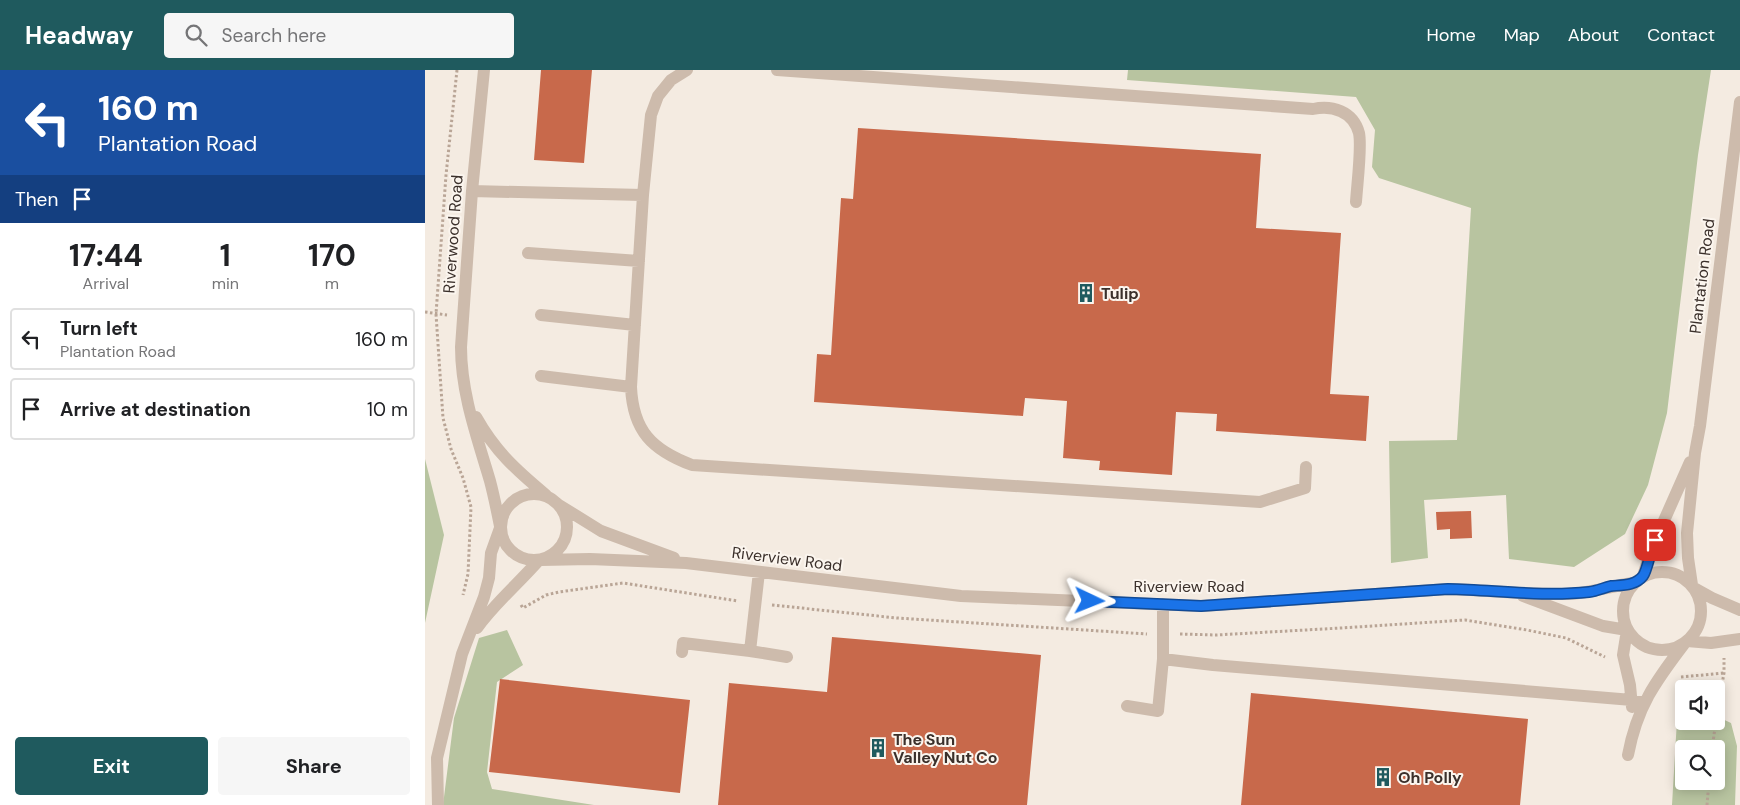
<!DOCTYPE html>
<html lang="en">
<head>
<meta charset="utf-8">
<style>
	:root { --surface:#fff; --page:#f6f6f6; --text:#202124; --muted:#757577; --line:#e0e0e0; --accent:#1f5a5e }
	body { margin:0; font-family:"DM Sans",sans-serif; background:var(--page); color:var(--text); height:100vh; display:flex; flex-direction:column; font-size:19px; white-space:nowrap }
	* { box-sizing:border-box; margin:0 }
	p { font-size:16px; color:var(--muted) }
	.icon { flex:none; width:28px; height:28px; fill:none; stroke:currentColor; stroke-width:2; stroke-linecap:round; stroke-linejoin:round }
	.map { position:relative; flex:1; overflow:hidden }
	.side { display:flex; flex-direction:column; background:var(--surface); width:425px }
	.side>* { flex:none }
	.top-card { background:#1a4fa0; color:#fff; overflow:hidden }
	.fabs { position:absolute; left:1250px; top:610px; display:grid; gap:10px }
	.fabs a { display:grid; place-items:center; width:50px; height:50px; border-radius:5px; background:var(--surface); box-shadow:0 2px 12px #0003; font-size:25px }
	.pin { position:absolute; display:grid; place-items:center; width:42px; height:42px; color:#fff; margin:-21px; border-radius:10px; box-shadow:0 2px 8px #0006 }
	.me { position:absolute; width:55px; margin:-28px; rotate:92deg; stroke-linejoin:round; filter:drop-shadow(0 0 4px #0008) }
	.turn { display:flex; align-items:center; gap:18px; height:105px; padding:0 15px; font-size:22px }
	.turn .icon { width:65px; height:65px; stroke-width:2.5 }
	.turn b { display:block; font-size:35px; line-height:42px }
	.then { display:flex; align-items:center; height:48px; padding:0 15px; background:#0003; gap:10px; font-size:19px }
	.eta { display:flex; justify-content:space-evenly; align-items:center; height:85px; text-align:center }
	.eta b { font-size:30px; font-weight:700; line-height:35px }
	.primary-button { display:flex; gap:10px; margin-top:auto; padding:10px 15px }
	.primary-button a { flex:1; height:58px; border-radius:5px; background:var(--accent); color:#fff; font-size:20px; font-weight:700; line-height:58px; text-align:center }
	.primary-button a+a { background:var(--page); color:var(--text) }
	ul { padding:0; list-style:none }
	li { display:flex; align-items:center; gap:15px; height:62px; margin:0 10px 8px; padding:0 5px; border:2px solid var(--line); border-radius:5px }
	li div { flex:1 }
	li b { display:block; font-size:19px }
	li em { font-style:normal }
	header { display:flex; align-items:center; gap:30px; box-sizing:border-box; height:70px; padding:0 25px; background:var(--accent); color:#fff }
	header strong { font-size:24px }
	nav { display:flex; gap:28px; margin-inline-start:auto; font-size:18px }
	.search { width:350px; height:45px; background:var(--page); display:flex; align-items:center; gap:12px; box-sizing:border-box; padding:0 18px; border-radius:5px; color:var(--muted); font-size:19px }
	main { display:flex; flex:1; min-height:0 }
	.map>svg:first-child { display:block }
	.green { fill:#b8c4a0; fill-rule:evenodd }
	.building { fill:#c8694b }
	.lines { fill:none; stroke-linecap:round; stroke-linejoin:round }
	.path { stroke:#b9a596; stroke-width:3; stroke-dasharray:2.5 2.5; stroke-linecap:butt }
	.minor { stroke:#cdbbac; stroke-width:12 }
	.route-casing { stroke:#114b97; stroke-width:12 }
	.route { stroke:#1a73e8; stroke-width:9 }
	.labels { text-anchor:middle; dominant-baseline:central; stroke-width:4; stroke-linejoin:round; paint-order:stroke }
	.street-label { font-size:16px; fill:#3b302b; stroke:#fbf5ee }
	.poi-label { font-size:16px; font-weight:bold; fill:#3b302b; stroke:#fbf5ee; text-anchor:start }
</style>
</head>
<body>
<header>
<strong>Headway</strong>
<div class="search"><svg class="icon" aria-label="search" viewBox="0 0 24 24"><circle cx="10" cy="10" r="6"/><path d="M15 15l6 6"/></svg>Search here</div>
<nav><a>Home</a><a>Map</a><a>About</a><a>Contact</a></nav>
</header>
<main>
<section class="side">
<div class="top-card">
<div class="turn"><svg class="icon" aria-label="left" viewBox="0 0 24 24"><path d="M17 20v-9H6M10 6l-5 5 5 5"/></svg><div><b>160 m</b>Plantation Road</div></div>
<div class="then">Then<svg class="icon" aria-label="arrive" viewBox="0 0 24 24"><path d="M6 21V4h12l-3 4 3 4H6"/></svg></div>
</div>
<div class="eta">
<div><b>17:44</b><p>Arrival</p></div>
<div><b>1</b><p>min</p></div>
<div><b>170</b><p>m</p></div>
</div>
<ul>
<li><svg class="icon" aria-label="left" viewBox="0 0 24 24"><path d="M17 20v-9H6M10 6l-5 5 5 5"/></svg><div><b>Turn left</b><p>Plantation Road</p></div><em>160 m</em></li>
<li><svg class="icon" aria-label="arrive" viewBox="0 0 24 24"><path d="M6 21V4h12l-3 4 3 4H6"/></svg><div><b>Arrive at destination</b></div><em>10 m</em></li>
</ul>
<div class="primary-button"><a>Exit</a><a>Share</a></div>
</section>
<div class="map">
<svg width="1315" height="735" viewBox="0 0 1315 735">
	<rect width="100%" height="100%" fill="#f4ebe1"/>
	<path class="green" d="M703,0H1286L1273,85L1242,343L1223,415L1200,464L1149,497L1084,489L1081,425L999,430L1003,488L966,493L964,371L1032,370L1046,138L954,108L947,97L950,60L931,27L702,10Z
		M0,389L19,465L0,553Z
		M82,560L98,595L72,612L62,702L67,719L169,735H18L29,648L54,568Z
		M1253,633L1259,634V651H1291V646L1306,653L1312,676L1310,735H1247ZM1259,679H1291V711H1259Z"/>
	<path class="building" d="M116,0H167L159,93L109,90Z
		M433,58L836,84L831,158L916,163L905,324L944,326L941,371L791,361L792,344L751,342L747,405L674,400L675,391L638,388L642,331L600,328L598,346L389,332L392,284L406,285L416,128L428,129Z
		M1046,441L1047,468L1025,469V459L1012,460L1011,442Z
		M407,567L616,585L602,735H293L304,613L402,622Z
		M75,609L265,630L255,723L64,702Z
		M826,623L1103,649L1095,735H816Z"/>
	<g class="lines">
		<path class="path" d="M32,0L21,105L11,244L18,348L26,379L38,408L46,437L43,504L38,525
			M0,242L22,245
			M96,535L98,538L121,525L134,522L198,513L313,531
			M347,535L472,548L722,564
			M755,564L791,565L916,558L1040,550L1102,560L1141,568L1180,587
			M1256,607L1299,603
			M1291,649L1299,603V588
			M1287,679L1291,651
			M1282,735L1284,711"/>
		<path class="minor" d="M59,0L47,121L36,277C36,323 52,367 65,411C69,426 72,441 75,456
			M352,0L888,39C907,35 928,41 934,63C937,77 932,115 931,132
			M47,121L218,125L206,317C208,361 227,380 267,395L835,432L880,418L881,397
			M218,125L226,45L233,26L246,10L262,0
			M103,183L214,191
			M116,245L210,255
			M116,306L206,317
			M51,347C70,381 91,400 121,425
			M76 457a33 33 0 1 1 66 0a33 33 0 1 1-66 0Z
			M134,435L176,461L249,488
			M116,490L165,489L261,493L536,526L776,536L1023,519C1063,520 1103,525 1143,524C1166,523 1186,516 1208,513
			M1198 541a39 39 0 1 1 78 0a39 39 0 1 1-78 0Z
			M334,502L325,581L362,587
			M1218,506L1226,480L1265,392
			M1267,515L1263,488L1262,463L1270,383L1275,356L1315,32
			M1269,518L1287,528L1315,540
			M1098,526L1178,556L1202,560
			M52,558C70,533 94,513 114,490
			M1202,560L1198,585L1205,615L1207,637
			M1262,571L1286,573L1315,569
			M257,582L258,573L325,581
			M738,589L788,595L1207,630L1220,633
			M702,636L733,641L738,589V534
			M1203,685C1212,637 1230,612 1259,574
			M13,735L12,688L37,584L59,527L64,508L66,483L75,458"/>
	</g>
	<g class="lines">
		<g class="route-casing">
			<path id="route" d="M665,531L776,536L1023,519C1070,520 1117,527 1164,522C1172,521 1178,518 1186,516C1197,515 1210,516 1218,506C1222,501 1226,479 1230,470"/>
		</g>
		<use href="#route" class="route"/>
	</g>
	<defs>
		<g id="building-bare" transform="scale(1.5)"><path d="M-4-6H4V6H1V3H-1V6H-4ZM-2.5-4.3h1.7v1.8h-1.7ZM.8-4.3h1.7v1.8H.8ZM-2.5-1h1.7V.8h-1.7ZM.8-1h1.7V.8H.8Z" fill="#1f5a5e" stroke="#fbf5ee" stroke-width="2.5" paint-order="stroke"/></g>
	</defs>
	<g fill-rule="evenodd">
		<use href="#building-bare" x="661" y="223"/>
		<use href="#building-bare" x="453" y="678"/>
		<use href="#building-bare" x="958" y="707"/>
	</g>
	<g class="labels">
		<g class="street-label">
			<text transform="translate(28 164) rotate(-86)">Riverwood Road</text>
			<text transform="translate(1277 206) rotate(-83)">Plantation Road</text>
			<text transform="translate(362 489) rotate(7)">Riverview Road</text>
			<text x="764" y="516">Riverview Road</text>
		</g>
		<g class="poi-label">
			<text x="676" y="223">Tulip</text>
			<text x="468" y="669">The Sun<tspan x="468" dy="18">Valley Nut Co</tspan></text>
			<text x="973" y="707">Oh Polly</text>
		</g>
	</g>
</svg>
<div class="fabs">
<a><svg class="icon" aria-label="sound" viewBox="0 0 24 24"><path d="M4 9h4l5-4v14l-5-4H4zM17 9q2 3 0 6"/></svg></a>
<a><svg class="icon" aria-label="search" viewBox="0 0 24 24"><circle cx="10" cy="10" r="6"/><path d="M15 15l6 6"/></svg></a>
</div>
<div class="pin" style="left:1230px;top:470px;background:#d93025"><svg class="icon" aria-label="arrive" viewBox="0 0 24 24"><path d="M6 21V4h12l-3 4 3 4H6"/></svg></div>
<svg class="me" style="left:665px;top:531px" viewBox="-20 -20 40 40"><path d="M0-17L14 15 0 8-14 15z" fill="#1a73e8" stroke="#fff" stroke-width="4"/></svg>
</div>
</main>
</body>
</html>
